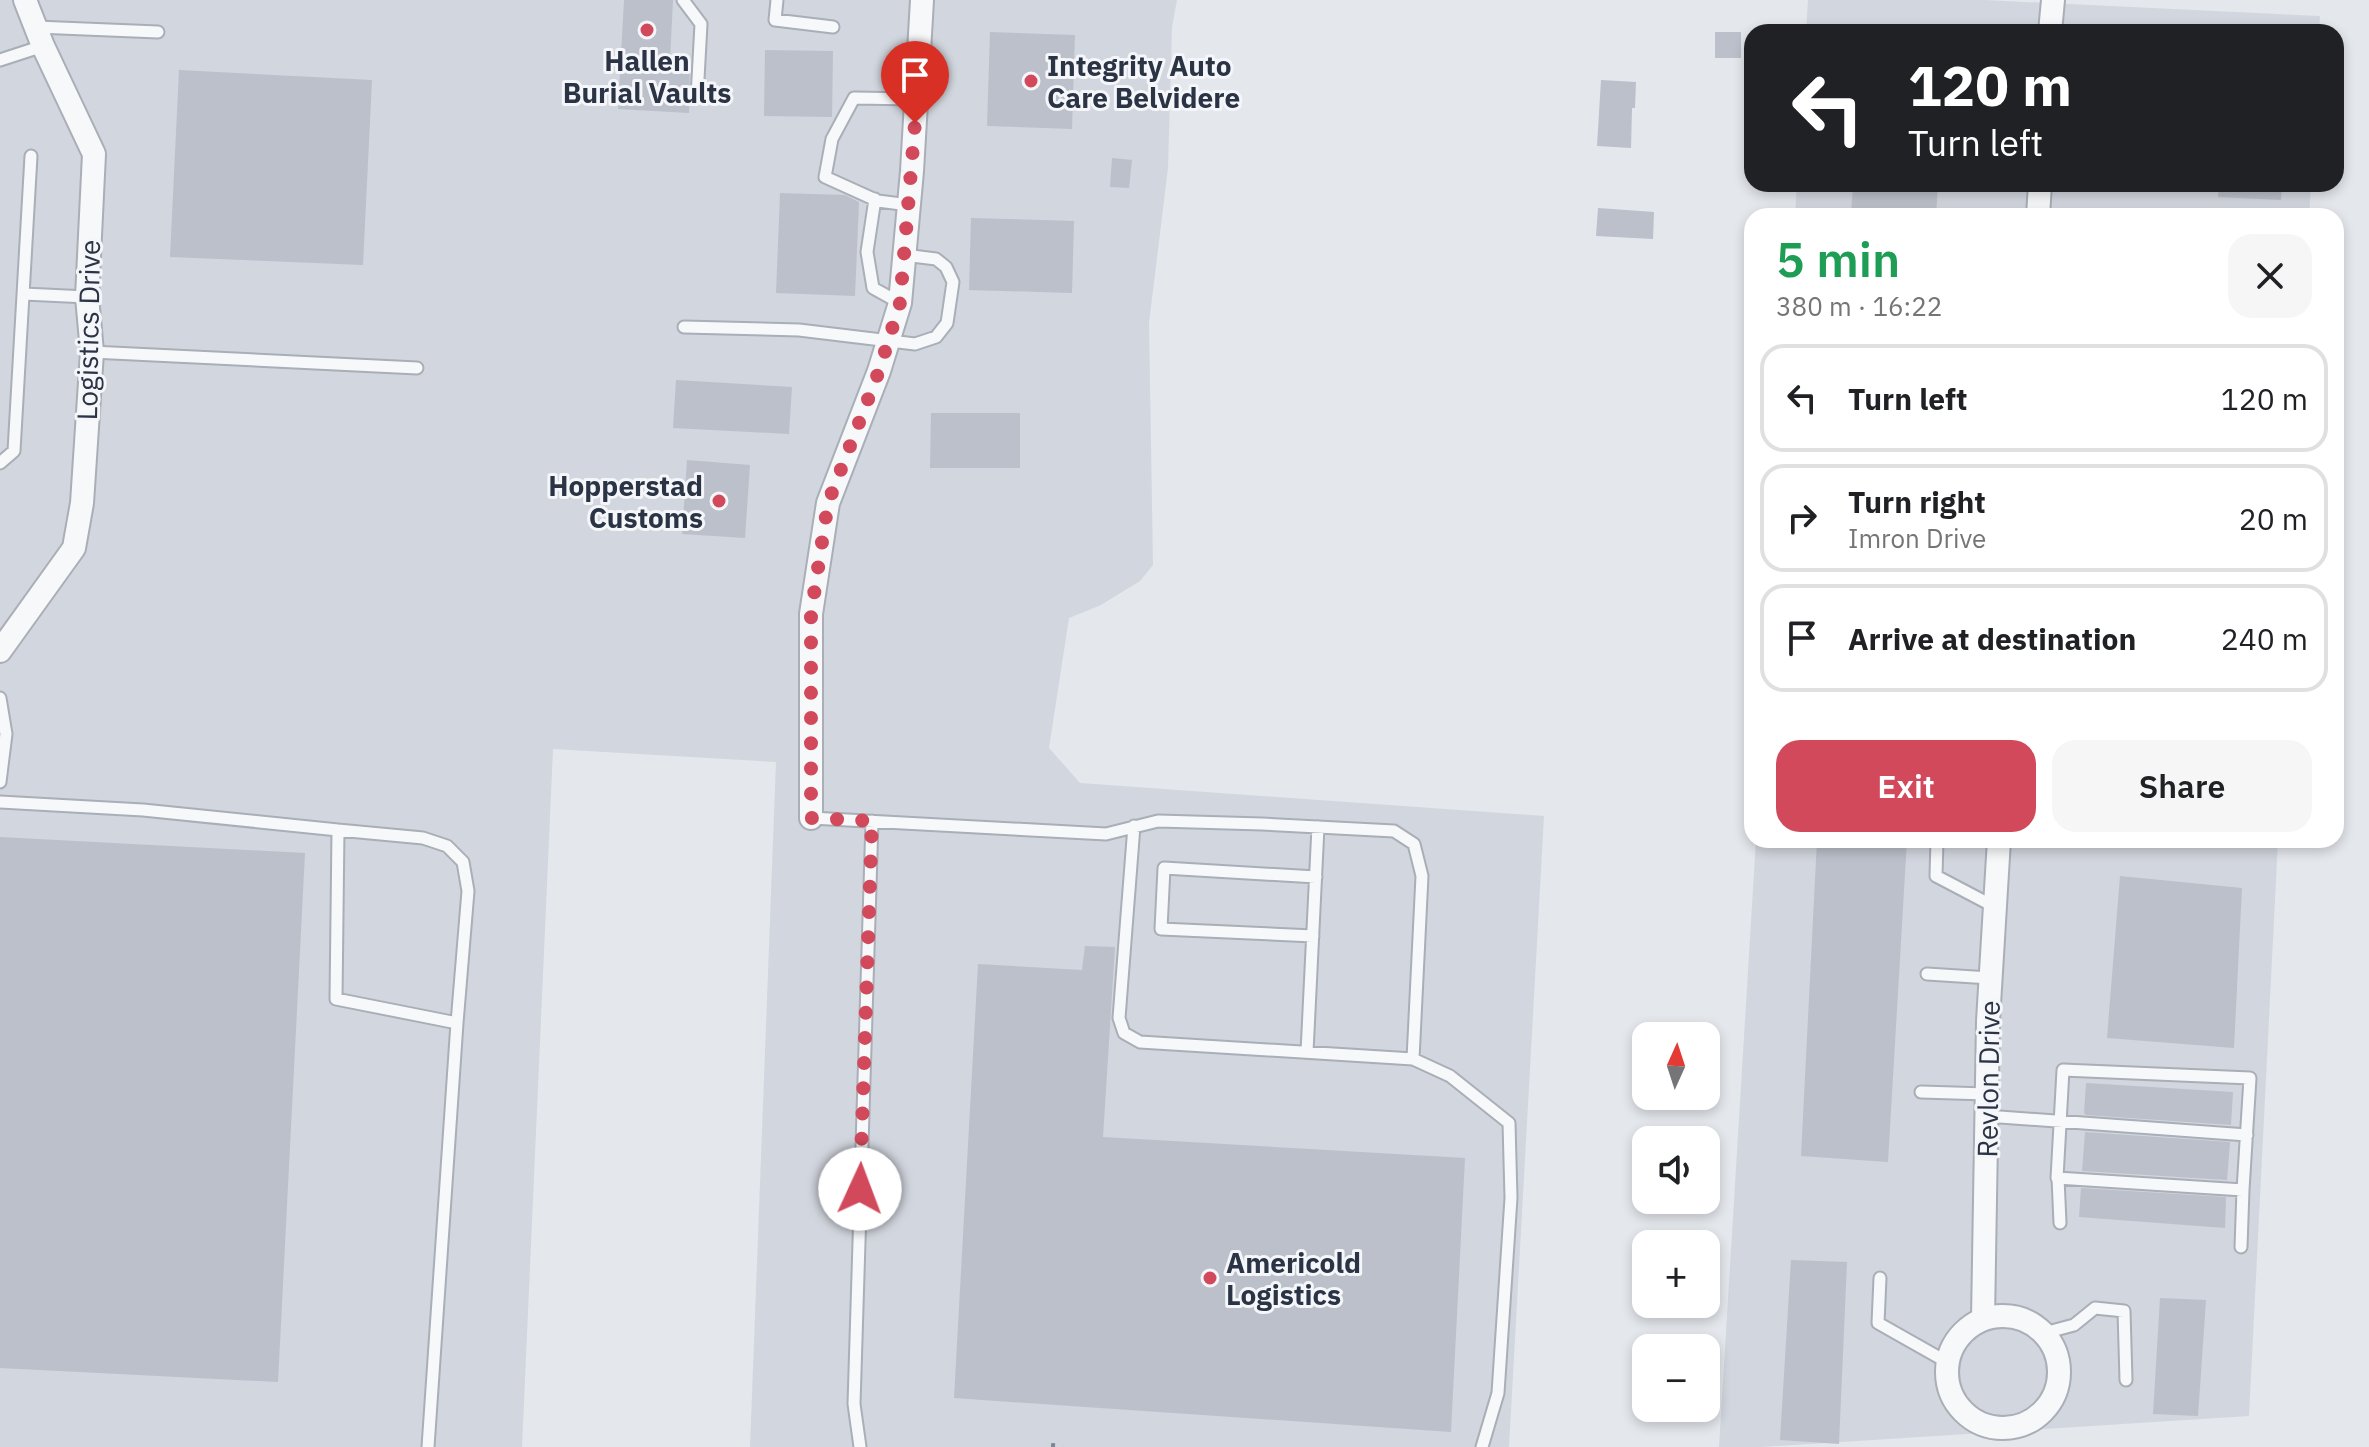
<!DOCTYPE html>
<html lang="en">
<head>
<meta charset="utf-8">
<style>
	:root { --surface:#fff; --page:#f6f6f6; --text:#202124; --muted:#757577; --line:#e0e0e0; --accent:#d1495b }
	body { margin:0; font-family:"IBM Plex Sans",sans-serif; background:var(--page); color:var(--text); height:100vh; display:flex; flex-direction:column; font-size:30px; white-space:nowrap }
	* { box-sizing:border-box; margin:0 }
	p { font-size:26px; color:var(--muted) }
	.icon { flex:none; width:44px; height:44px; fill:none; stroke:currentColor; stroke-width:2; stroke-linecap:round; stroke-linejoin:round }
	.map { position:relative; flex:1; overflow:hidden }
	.side { position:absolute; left:1744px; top:208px; width:600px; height:640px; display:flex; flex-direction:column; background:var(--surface); border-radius:24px; box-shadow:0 4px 12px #0003 }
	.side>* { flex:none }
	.guide { position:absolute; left:1744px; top:24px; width:600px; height:168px; border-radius:24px; box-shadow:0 4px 12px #0003; background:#202124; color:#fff; overflow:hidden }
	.needle { width:52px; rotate:3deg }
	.buttons { position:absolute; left:1632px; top:1022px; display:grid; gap:16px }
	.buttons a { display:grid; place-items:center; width:88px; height:88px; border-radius:16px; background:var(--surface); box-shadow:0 4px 12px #0003; font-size:40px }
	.pin { position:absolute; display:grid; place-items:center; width:68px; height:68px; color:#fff; margin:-82px -34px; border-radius:50% 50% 50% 0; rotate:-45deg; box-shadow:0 0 8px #0007 }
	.pin .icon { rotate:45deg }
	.me { position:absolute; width:88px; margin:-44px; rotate:2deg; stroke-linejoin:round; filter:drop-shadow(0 0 6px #0008) }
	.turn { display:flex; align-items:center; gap:28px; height:168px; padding:0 32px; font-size:36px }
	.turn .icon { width:104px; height:104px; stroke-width:2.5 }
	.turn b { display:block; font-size:56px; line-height:68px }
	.round { display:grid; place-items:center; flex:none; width:84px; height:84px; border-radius:24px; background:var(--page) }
	.overview { display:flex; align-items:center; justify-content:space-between; height:136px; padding:0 32px }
	h1 { font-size:48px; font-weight:600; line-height:60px; color:#1e9e55 }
	.button { display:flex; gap:16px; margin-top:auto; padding:16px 32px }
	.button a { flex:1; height:92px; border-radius:24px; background:var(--accent); color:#fff; font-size:32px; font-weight:600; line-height:92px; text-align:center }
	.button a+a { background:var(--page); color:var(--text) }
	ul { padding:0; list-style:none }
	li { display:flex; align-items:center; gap:24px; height:108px; margin:0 16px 12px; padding:0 16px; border:4px solid var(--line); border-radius:24px }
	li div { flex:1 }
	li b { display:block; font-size:30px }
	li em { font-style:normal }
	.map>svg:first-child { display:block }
	.built { fill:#d2d6de }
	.building { fill:#bbc0ca }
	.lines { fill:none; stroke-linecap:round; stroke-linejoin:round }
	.lane-casing { stroke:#a9aeb7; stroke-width:15 }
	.street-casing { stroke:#a9aeb7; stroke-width:26 }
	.lane { stroke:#f7f8fa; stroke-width:11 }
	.street { stroke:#f7f8fa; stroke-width:22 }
	.rail { stroke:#7d8696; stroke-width:6; stroke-dasharray:4 8; stroke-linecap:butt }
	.route { stroke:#d1495b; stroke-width:14; stroke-dasharray:0 25.2 }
	.poi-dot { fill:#d1495b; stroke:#f4f6f9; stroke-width:3 }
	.labels { text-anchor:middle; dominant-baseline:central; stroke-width:6; stroke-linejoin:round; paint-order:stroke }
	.poi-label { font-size:28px; font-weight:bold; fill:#2b3445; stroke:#f4f6f9; text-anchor:start }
	.street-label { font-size:28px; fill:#2b3445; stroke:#f4f6f9 }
</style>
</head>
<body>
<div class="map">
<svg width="2369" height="1447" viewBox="0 0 2369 1447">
	<rect width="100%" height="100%" fill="#e4e7ec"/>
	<path class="built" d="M0,0H1177L1172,27L1168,168L1149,323L1153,565L1140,581L1101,605L1069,618L1049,748L1080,783L1544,816L1509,1447H750L776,762L553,749L522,1447H0Z
		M1808,0H1984L2320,16L2319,32H1806Z
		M1797,184H2311L2309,216H1795Z
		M1756,840H2278L2249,1416L1761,1447H1719Z"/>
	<path class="building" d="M624,0H673L670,61L690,62L689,113L618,109Z
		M990,32L1075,35L1072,129L987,126Z
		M1715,32H1741V58H1715Z
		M765,50L833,51L832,117L764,116Z
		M179,70L372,80L363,265L170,257Z
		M1601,80L1636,82L1635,108H1632L1631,148L1597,146Z
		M1112,158L1132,160L1129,188L1110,187Z
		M1853,184H1938L1936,216H1851Z
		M2219,184H2282L2281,200L2218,197Z
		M780,193L845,195L859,202L855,296L776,293Z
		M1598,208L1654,212L1653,239L1596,236Z
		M971,218L1074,221L1072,293L969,290Z
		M676,380L792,387L789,434L673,428Z
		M931,413H1020V468H930Z
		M687,460L750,465L745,538L682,534Z
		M0,837L305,853L278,1382L0,1368Z
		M1817,840H1907L1888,1162L1801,1156Z
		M2120,876L2242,888L2234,1048L2107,1038Z
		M1085,946L1115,947L1103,1137L1465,1158L1451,1432L954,1398L978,964L1082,970Z
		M2086,1083L2233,1092L2231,1125L2086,1115L2084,1113Z
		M2085,1132L2230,1142L2227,1180L2082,1171Z
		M2081,1188L2226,1197L2225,1228L2079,1217Z
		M1791,1260L1847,1262L1839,1444L1780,1440Z
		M2160,1298L2206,1300L2198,1416L2153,1414Z"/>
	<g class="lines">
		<g class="lane-casing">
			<path id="lane" d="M683,0L701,24L697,97
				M777,0L775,20L833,27
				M36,27L158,32
				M0,60L43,46
				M875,199L867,252L873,288L900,303
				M909,205L878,201L825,177L832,139L854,98L916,99
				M24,294L87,297
				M684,327L799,330L915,344L936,337L947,323L953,282L946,267L936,259L904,255
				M92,352L417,368
				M0,463L14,451L31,156
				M0,698L6,734L0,782
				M0,802L143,810L338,830L336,999L457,1023L428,1447
				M811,818L1106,834L1158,821L1262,824L1394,831L1414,844L1422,876L1413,1059L1140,1042L1124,1033L1119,1018L1134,826
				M338,830L423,838L447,846L463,862L468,891L457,1023
				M1937,840L1936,876L1995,907
				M1313,936L1161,929L1164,868L1316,877
				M1927,974L1990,978
				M1307,1052L1318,827
				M1413,1059L1450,1076L1509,1123L1511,1198L1498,1393L1482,1447
				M2063,1070L2250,1078L2243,1190L2057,1178Z
				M1921,1092L1987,1094
				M1986,1116L2247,1135
				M2058,1178L2060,1223
				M2241,1247L2243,1190
				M1880,1278L1878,1323L1947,1362
				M2044,1333L2074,1325L2095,1308L2124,1311L2126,1380
				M860,1447L854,1404L872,821"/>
		</g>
		<g class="street-casing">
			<path id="street" d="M2050,32L2053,0
				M2038,216L2040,184
				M0,651L74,548L82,503L92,352L87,297L94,154L43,46L25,0
				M811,818V614L828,503L879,371L900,303L912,171L922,0
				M1947 1372a56 56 0 1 1 112 0a56 56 0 1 1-112 0Z
				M1983,1319L1988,1021L1999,840"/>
		</g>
		<use href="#lane" class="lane"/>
		<use href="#street" class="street"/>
		<path class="rail" d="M1051,1446L1063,1447"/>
	</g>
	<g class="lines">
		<path class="route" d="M860,1189L872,821L811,818V614L828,503L879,371L900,303L915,123"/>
	</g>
	<g class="poi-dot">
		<circle cx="647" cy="30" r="8"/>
		<circle cx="1031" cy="81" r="8"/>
		<circle cx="719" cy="501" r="8"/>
		<circle cx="1210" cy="1278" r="8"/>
	</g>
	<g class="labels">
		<g class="poi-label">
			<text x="647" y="60" text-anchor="middle">Hallen<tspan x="647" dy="32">Burial Vaults</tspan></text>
			<text x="1047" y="65">Integrity Auto<tspan x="1047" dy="32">Care Belvidere</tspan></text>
			<text x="703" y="485" text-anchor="end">Hopperstad<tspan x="703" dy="32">Customs</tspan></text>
			<text x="1226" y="1262">Americold<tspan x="1226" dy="32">Logistics</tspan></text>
		</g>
		<g class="street-label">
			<text transform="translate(88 330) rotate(-89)">Logistics Drive</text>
			<text transform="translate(1988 1079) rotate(-89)">Revlon Drive</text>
		</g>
	</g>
</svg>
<div class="buttons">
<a><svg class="needle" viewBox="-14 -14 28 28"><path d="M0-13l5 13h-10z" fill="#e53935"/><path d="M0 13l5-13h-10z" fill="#757577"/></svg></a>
<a><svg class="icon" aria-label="sound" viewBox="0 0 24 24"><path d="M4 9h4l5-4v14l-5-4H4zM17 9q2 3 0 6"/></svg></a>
<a>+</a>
<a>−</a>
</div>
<div class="pin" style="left:915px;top:123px;background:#d93025"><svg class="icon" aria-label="arrive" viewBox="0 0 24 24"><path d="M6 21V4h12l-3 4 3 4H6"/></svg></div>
<svg class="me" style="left:860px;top:1189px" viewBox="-20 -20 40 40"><circle r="19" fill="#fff"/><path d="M0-13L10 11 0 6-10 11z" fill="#d1495b"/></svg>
<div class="guide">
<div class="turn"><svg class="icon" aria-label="left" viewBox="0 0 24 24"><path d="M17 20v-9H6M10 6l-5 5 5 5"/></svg><div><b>120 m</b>Turn left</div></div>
</div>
<section class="side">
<div class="overview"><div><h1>5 min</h1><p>380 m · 16:22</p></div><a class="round"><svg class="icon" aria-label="close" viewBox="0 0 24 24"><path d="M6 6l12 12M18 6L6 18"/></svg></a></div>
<ul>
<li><svg class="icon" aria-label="left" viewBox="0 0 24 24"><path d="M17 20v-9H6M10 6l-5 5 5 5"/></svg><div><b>Turn left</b></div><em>120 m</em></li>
<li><svg class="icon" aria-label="right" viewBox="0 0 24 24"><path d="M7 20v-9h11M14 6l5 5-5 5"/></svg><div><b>Turn right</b><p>Imron Drive</p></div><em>20 m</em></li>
<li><svg class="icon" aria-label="arrive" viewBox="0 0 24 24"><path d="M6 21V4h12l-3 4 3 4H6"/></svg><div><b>Arrive at destination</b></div><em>240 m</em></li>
</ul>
<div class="button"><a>Exit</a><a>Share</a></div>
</section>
</div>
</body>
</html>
